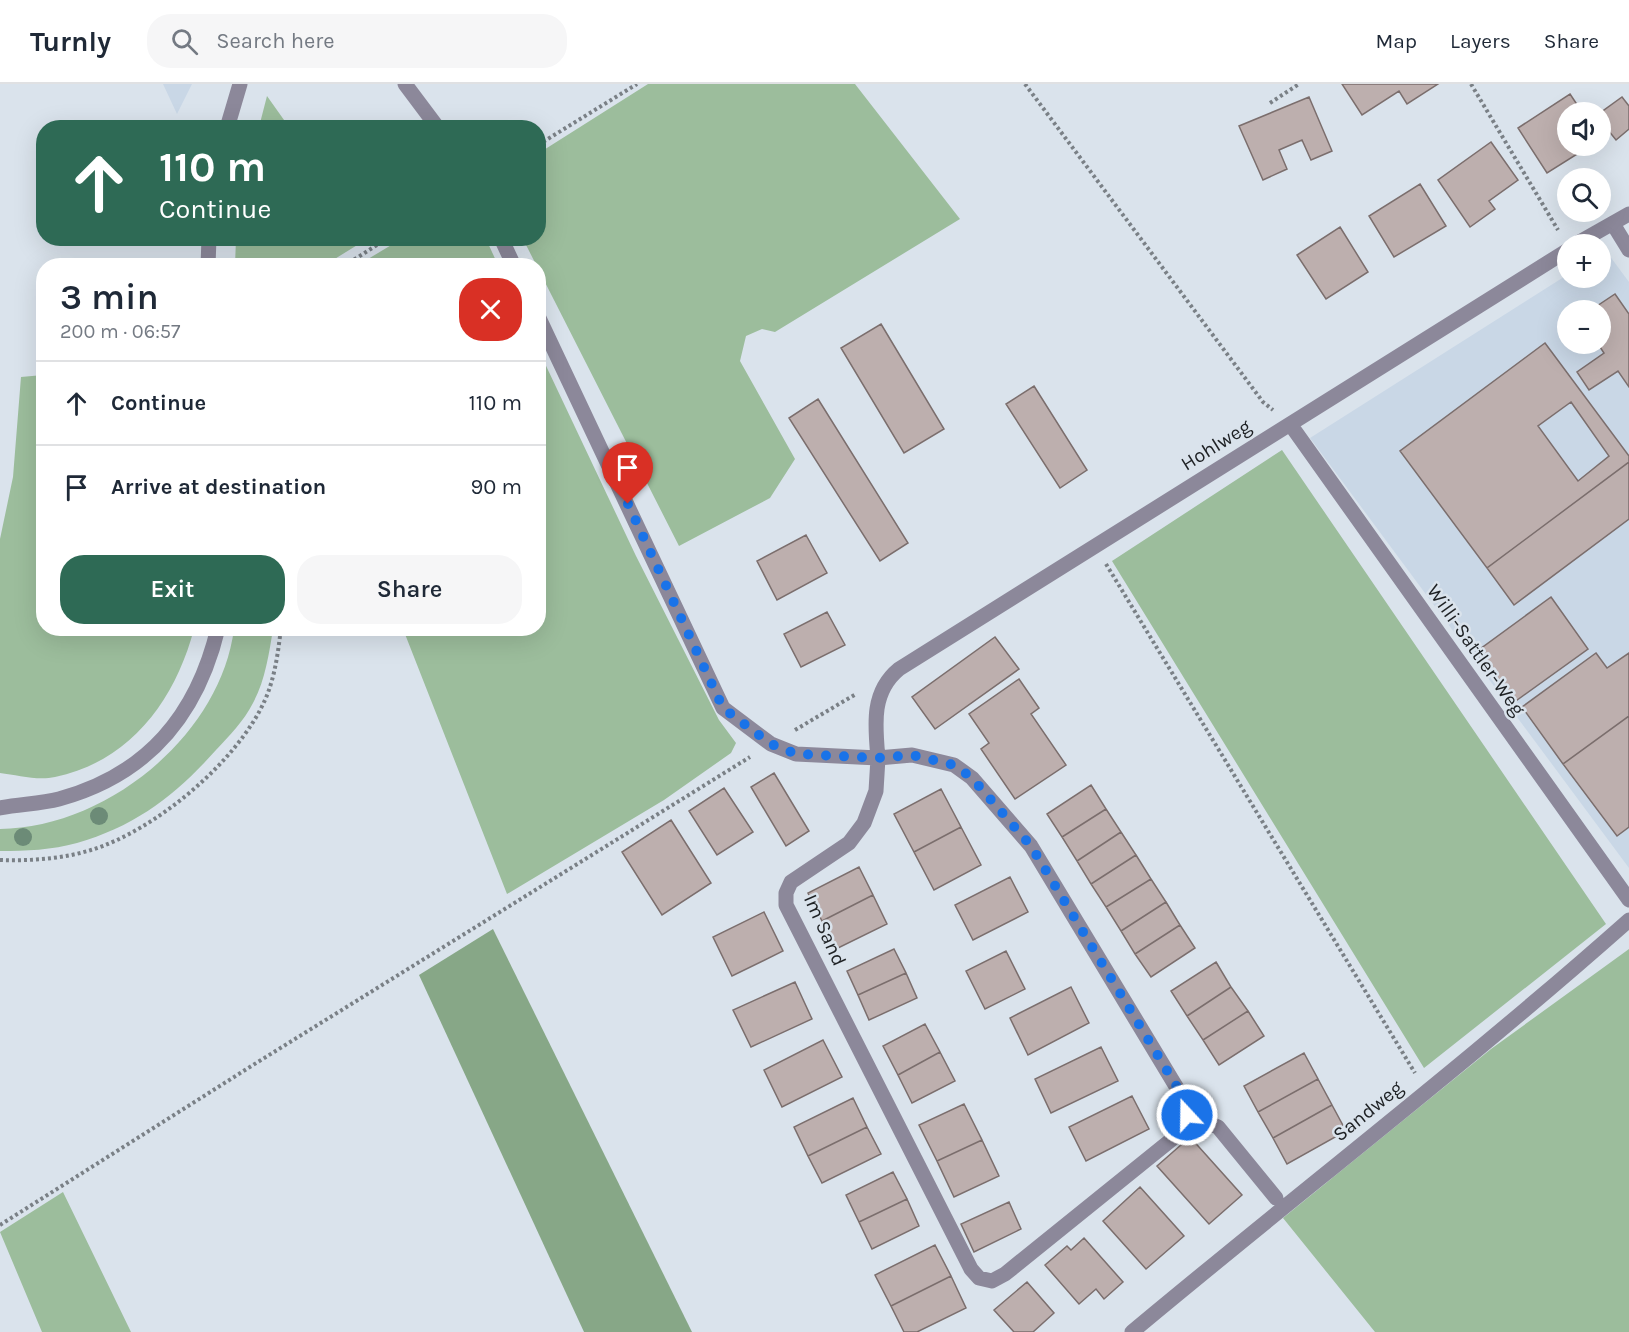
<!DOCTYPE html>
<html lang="en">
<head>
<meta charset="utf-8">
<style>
	:root { --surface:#fff; --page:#f6f6f7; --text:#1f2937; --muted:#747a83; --line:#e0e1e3; --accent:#2e6a55 }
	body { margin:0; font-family:Karla,sans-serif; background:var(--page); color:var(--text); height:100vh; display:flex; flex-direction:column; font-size:22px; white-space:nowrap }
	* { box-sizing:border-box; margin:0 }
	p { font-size:20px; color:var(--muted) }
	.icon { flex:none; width:33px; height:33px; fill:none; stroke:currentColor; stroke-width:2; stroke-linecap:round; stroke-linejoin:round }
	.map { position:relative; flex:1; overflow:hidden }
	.details { position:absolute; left:36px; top:174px; width:510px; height:378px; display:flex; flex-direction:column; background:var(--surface); border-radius:24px; box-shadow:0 6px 24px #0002 }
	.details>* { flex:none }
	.banner { position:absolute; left:36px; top:36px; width:510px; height:126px; border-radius:24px; box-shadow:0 6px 24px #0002; background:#2e6a55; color:#fff; overflow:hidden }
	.tools { position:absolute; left:1557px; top:18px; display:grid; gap:12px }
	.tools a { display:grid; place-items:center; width:54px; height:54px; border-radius:50%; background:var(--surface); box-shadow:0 6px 24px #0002; font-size:30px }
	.pin { position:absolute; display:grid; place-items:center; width:51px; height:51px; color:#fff; margin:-62px -26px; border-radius:50% 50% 50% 0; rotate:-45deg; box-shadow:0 0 6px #0007 }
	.pin .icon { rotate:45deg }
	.me { position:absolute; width:66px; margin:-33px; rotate:339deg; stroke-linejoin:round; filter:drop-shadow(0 0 4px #0008) }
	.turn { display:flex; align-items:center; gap:21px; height:126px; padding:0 24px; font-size:27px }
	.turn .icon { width:78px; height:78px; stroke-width:2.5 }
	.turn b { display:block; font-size:42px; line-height:51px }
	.round { display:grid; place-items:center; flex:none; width:63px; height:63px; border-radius:24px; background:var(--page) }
	.head { display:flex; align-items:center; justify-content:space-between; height:102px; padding:0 24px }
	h1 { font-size:36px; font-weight:600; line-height:45px }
	.action { display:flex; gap:12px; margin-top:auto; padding:12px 24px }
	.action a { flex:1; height:69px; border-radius:24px; background:var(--accent); color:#fff; font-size:24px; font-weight:600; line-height:69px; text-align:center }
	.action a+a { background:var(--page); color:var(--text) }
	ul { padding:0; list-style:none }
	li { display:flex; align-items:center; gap:18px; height:84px; padding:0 24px; border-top:2px solid var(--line) }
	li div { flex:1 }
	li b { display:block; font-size:22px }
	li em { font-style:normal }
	header { display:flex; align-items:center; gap:36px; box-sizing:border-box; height:84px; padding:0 30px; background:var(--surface); border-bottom:2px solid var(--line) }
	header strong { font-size:28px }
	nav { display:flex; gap:33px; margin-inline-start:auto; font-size:21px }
	.search { width:420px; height:54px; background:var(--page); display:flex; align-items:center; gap:15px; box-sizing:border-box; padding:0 21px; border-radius:24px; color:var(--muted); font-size:22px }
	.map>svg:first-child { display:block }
	.built { fill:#c9d7e6; fill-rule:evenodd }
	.green { fill:#9cbd9c }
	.forest { fill:#87a787 }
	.building { fill:#bdafae; stroke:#7b6e6d; stroke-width:1.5; fill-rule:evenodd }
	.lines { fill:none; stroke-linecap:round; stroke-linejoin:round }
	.path { stroke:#7a8086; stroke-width:4; stroke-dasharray:3 3; stroke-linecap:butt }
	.minor { stroke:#8c889a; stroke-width:15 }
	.tree { fill:#6c8b77 }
	.route { stroke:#1a73e8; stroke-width:10; stroke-dasharray:0 18 }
	.labels { text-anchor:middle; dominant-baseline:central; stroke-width:5; stroke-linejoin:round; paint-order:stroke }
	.street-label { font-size:20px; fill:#1e2124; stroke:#dae3ec }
</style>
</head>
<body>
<header>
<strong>Turnly</strong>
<div class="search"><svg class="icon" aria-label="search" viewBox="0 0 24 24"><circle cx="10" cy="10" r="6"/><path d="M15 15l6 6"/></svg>Search here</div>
<nav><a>Map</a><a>Layers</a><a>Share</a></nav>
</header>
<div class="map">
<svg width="1629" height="1248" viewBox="0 0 1629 1248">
	<rect width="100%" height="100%" fill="#dae3ec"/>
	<path class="built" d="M163,0H192L177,30Z
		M1606,167L1629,198V784L1310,354L1567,191L1568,194H1600L1601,170ZM1568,226H1600V260H1568Z"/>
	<path class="green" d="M648,0H855L960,135L775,248L762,245L746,252L740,277L795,375L770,414L679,462L523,155L538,154L539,69Z
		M267,12L289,43H259Z
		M403,154L486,155L498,181H358Z
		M236,155V154L367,155L325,181H235Z
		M539,267L636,472L719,636L736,659L731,669L664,716L507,810L403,545L538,544Z
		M43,291L44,544L194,545C175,616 131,677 55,693C38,697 17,691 0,689V455L13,393L21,293Z
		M1282,366L1606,840L1424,984L1112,477Z
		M234,545H273C269,570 265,597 253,619C244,637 229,652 216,666C176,711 136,742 77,759C52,766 26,767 0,767V745C106,744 220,652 234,545Z
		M1629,865V1248H1375L1283,1134L1491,965Z
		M63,1108L131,1248H42L0,1148Z"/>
	<path class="forest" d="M493,845L692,1248H584L419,891Z"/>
	<path class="building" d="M1342,0H1438L1407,20L1399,7L1362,31Z
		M1570,10L1582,28H1568V62H1590L1547,89L1518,44Z
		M1309,13L1332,67L1311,76L1302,56L1279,66L1287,85L1263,96L1239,42Z
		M1622,13L1629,22V45L1616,56L1600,36V29Z
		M1491,58L1518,96L1489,117L1495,125L1470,143L1438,96Z
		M1420,100L1446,142L1394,173L1369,132Z
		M1340,143L1368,188L1326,215L1297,171Z
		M1615,210L1629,230V303L1618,287L1589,306L1577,288L1604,269L1598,260H1600V226H1591Z
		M881,240L944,345L904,369L841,264Z
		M1545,259L1629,372V378L1487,484L1400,367ZM1571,318L1609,372L1578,397L1538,342Z
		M1034,302L1087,386L1060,404L1006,320Z
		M818,315L908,459L880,477L789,334Z
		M1629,378V435L1514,521L1487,484Z
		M806,451L827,489L777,516L757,477Z
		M1551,513L1588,565L1513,619L1476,568Z
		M827,528L845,561L801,583L784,550Z
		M995,553L1019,585L935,645L912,613Z
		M1596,569L1607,584L1629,569V632L1563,680L1522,623Z
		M1019,595L1039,624L1031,630L1066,681L1015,715L981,665L989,659L969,630Z
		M1629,632V743L1617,752L1563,680Z
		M774,689L809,747L786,762L751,703Z
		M1091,701L1106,725L1062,753L1047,730Z
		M724,704L753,748L717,771L689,727Z
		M941,705L961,743L914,768L894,730Z
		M1106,725L1121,748L1077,777L1062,753Z
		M671,736L711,799L662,831L622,768Z
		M961,743L981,781L934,806L914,768Z
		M1121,748L1136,771L1091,800L1077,777Z
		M1136,771L1151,795L1106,823L1091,800Z
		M859,783L873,811L822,837L808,809Z
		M1010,793L1028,828L973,856L955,821Z
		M1151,795L1166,818L1121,847L1106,823Z
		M873,811L887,840L836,865L822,837Z
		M1166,818L1180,841L1135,870L1121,847Z
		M764,828L783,867L732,892L713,853Z
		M1180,841L1195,864L1151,893L1135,870Z
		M894,865L906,889L858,911L847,887Z
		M1006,867L1025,905L985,925L966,887Z
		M1216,878L1231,903L1187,932L1171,907Z
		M906,889L917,914L869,936L858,911Z
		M795,898L812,935L751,963L733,926Z
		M1071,903L1089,939L1028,971L1010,934Z
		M1231,903L1248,927L1203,956L1187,932Z
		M1248,927L1264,952L1219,981L1203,956Z
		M925,940L940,968L898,991L883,962Z
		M823,956L842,993L782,1023L764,986Z
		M1101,963L1118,997L1051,1029L1035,995Z
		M940,968L955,997L912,1019L898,991Z
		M1304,969L1318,995L1258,1028L1244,1002Z
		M1318,995L1332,1021L1273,1054L1258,1028Z
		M1132,1012L1149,1045L1086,1077L1069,1043Z
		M853,1014L867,1043L808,1072L794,1043Z
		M964,1020L982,1056L937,1077L919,1041Z
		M1332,1021L1346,1047L1287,1080L1273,1054Z
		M867,1043L881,1070L822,1099L808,1072Z
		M1190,1053L1242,1111L1209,1140L1157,1082Z
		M982,1056L999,1092L954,1113L937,1077Z
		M893,1088L907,1115L859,1138L846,1111Z
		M1140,1103L1184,1152L1146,1185L1103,1137Z
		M907,1115L919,1142L872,1165L859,1138Z
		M1009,1118L1021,1145L974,1168L961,1140Z
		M1084,1154L1123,1198L1104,1215L1096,1205L1079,1220L1045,1181L1067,1162L1071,1166Z
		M935,1161L951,1192L891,1222L875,1191Z
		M951,1192L966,1224L917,1248H904L891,1222Z
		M1027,1198L1054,1229L1033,1248H1014L994,1226Z"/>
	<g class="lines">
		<path class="path" d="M1025,0L1263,318L1273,326
			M1471,0L1558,146
			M1270,19L1299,0
			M538,61L637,0
			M344,182L388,154
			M1106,480L1415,989
			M795,646L856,610
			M0,776C30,777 62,775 91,766C155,747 238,677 265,616C275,593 278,569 281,544
			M0,1141L253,981L750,673"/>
		<path class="minor" d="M405,0L438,44
			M227,44L240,0
			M1613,140L1629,166
			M501,154L514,182
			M1576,160L1629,130
			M208,182L209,154
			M538,232L723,624L771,660L796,670L878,674C875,641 871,608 899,585L1568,166
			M1290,340L1629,816
			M912,671L954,681L972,694L1031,762L1186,1019L1187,1031L1181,1048L1005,1190L992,1197L979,1194L971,1185L786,821V809L791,798L849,759L864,739L876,707L878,674Z
			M0,724C20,720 40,720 59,715C147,691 197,632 218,544
			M1187,1031L1218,1043L1276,1114
			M1132,1248C1297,1110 1468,979 1629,836"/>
	</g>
	<g class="tree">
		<circle cx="99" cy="732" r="9"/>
		<circle cx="23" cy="753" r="9"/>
	</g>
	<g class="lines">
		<path class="route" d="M628,420L723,624L771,660L796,670L878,674L912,671L954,681L972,694L1031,762L1186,1018L1187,1031"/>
	</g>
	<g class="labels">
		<g class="street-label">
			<text transform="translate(1216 361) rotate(-32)">Hohlweg</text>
			<text transform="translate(1476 566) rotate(55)">Willi-Sattler-Weg</text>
			<text transform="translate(825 846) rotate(66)">Im Sand</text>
			<text transform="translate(1368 1027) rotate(-39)">Sandweg</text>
		</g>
	</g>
</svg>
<div class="tools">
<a><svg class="icon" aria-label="sound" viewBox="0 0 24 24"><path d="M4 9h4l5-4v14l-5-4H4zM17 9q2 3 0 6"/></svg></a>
<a><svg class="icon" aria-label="search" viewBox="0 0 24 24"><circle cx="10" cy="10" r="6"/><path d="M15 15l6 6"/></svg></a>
<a>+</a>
<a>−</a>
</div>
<div class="pin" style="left:628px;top:420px;background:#d93025"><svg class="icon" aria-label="arrive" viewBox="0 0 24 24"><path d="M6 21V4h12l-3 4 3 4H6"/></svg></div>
<svg class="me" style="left:1187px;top:1031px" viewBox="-20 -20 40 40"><circle r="17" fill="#1a73e8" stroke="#fff" stroke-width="3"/><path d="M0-11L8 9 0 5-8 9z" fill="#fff"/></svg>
<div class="banner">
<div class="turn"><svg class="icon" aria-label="ahead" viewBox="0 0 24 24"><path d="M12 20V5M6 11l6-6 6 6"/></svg><div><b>110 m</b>Continue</div></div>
</div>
<section class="details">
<div class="head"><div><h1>3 min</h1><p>200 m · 06:57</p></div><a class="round" style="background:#d93025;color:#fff"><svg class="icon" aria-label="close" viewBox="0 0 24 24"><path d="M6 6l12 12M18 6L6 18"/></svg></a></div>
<ul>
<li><svg class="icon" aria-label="ahead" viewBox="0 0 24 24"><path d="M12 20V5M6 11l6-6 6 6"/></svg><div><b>Continue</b></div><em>110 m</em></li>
<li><svg class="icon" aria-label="arrive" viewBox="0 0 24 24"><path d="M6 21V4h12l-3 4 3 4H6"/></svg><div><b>Arrive at destination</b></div><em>90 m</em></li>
</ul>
<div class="action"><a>Exit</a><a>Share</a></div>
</section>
</div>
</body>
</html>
